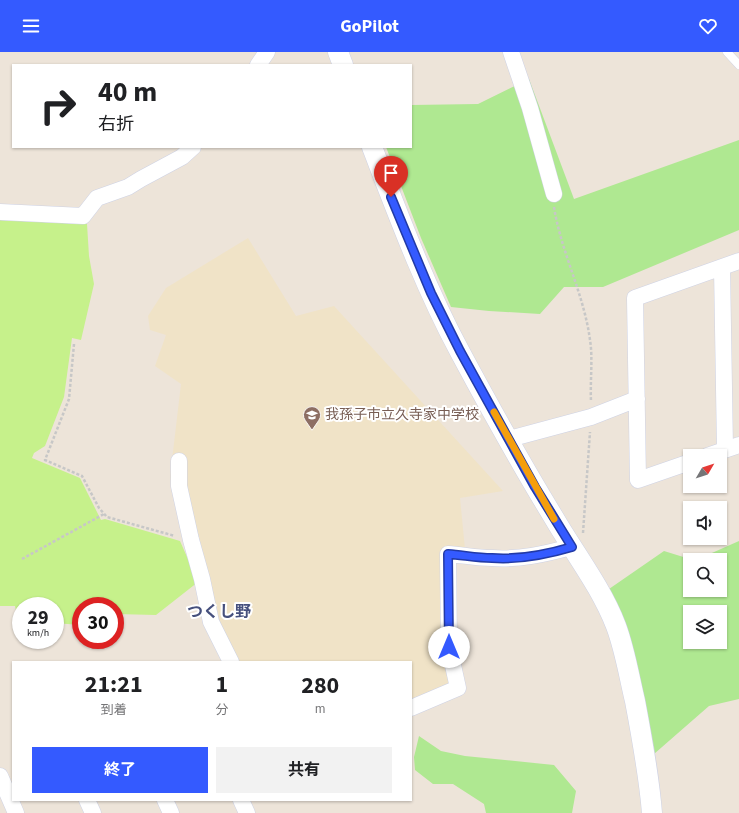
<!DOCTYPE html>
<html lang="ja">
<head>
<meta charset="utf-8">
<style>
	:root { --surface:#fff; --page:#f2f2f2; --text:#202124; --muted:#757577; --accent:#345aff }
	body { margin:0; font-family:"Source Sans 3","Noto Sans JP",sans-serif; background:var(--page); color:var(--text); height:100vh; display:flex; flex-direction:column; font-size:15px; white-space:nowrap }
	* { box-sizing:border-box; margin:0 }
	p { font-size:13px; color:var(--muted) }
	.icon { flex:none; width:22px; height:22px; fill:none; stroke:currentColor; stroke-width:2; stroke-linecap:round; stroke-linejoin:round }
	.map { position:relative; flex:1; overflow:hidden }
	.panel { position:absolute; left:12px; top:609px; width:400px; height:140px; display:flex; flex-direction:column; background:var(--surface); border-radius:0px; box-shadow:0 1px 3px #0004 }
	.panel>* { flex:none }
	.banner { position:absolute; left:12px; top:12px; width:400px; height:84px; border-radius:0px; box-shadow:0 1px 3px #0004; background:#fff; color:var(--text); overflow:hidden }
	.needle { width:26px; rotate:51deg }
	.fabs { position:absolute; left:683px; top:397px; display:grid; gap:8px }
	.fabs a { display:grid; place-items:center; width:44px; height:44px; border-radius:0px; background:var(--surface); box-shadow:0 1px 3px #0004; font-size:20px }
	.speed { position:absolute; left:12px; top:545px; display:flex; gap:8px; font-size:20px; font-weight:700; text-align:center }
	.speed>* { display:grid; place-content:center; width:52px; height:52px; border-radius:50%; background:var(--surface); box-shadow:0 1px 3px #0004; line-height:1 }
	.speed small { font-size:10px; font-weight:400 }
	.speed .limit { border:6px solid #d22; background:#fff; color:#111 }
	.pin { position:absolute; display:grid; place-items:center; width:34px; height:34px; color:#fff; margin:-41px -17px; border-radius:50% 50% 50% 0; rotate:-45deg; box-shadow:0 0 4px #0007 }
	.pin .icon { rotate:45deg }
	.me { position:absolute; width:44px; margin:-22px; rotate:0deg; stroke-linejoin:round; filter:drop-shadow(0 0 3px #0008) }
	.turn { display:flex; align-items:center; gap:14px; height:84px; padding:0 20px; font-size:18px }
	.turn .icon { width:52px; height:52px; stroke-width:2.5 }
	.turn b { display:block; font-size:28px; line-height:34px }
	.eta { display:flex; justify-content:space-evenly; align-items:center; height:68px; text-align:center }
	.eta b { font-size:24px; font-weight:700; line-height:28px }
	.button { display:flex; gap:8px; margin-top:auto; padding:8px 20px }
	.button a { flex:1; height:46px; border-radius:0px; background:var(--accent); color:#fff; font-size:16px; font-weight:700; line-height:46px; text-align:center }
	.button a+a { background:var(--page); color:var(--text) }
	header { display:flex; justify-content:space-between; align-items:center; height:52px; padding:0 20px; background:var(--accent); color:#fff; font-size:18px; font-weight:700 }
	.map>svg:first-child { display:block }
	.education { fill:#f0e3c7 }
	.green { fill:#afe891; fill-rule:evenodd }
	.pitch { fill:#c6f18b }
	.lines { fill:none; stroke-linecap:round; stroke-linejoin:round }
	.service-casing { stroke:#ced2e4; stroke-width:9 }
	.minor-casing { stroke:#ced2e4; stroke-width:17 }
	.tertiary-casing { stroke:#ced2e4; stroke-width:21 }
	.path { stroke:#c7c7c7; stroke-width:2.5; stroke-dasharray:3 2; stroke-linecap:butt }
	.service { stroke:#fff; stroke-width:8 }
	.minor { stroke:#fff; stroke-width:16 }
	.tertiary { stroke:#fff; stroke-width:20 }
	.route-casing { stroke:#223aa6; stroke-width:10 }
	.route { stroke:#345aff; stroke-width:7 }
	.slow { stroke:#f59e0b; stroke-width:7 }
	.labels { text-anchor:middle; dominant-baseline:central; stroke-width:4; stroke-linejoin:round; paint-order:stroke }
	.education-label { font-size:14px; fill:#785e54; stroke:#fff; text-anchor:start }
	.quarter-label { font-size:16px; font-weight:bold; fill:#46507d; stroke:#fff }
</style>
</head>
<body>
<header><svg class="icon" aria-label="menu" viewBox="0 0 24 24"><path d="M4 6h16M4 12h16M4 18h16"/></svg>GoPilot<svg class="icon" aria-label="heart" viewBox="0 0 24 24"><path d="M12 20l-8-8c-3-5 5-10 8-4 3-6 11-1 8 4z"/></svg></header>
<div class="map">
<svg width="739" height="761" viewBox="0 0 739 761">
	<rect width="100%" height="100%" fill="#ede4d9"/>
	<path class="education" d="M248,186L296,264L334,254L503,439L460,446L465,497H443L444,608L449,632L411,647V610H240L221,575L197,477L183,481L170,425L181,332L155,314L166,283L150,278L148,264L166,236Z"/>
	<path class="green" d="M529,27L574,147L739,88V178L603,235H564L540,262L489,259L451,255L421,186L386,95H411V53L478,52Z
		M739,489V647L709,654L654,702L609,537L664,499L693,508H690V538H720V508H696ZM690,560H720V590H690Z
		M419,684L441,699L465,704L554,713L576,739L572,761H486L484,752L453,732H433L415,718L414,705Z"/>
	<path class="pitch" d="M0,168L87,172L89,204L94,232L81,288L72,286L64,345L45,394L34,401L32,406L80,426L101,468L105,467L180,489L198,530L156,563L115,562V554H81L80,573L55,571V554H21V567H18L15,554H0Z"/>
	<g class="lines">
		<g class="service-casing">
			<path id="service" d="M727,0L739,13"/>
		</g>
		<g class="minor-casing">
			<path id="minor" d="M511,0L530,56L554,142
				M258,13L267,0
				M0,160L83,164L97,146L128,135L141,127L182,105L193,95
				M722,215L725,397
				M509,387L591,365L637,347
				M707,404L739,393
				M179,409V434L191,488L202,527L211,570L231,610
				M690,410L638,428L635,246L739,209
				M411,656L458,636L449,595L448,502C463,503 477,506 492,506C519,508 545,502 571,495
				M0,724L16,761
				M87,748L93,761
				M165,748L171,761
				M241,748L247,761"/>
		</g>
		<g class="tertiary-casing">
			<path id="tertiary" d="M338,0L343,13
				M372,95C399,165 425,235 460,300C490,356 521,412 554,466C575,502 601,535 616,574C625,598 629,624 635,649C642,686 649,723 652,761"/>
		</g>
		<path class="path" d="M554,155C561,200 584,242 590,288C593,306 590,330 591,349
			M74,292L69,347L45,408L82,424L99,456L107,465L175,484
			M583,481L590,380
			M22,507L104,462"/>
		<use href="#service" class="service"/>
		<use href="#minor" class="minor"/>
		<use href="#tertiary" class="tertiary"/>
	</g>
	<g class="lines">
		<g class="route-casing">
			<path id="route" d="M391,145L431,241L460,299L535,435L572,495C545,503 519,508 492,506C477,506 463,503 448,502L449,595"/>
		</g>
		<use href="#route" class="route"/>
		<path class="slow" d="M494,360L554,467"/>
	</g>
	<defs>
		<g id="school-pin" transform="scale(0.9)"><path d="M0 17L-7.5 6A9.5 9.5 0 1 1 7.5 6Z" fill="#8d6e63" stroke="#fff"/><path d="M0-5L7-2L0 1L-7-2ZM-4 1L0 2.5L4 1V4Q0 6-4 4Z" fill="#fff"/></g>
	</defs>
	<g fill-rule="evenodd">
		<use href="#school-pin" x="312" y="363"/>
	</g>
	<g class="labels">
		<g class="education-label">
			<text x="325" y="363">我孫子市立久寺家中学校</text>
		</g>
		<g class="quarter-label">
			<text x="219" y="560">つくし野</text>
		</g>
	</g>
</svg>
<div class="fabs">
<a><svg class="needle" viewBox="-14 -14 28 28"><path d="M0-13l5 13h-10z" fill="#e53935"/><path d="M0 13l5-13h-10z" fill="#757577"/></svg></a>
<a><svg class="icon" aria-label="sound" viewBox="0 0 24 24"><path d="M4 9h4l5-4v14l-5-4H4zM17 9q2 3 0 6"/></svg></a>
<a><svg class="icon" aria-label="search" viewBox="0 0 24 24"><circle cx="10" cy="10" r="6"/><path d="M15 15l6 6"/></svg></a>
<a><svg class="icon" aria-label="layers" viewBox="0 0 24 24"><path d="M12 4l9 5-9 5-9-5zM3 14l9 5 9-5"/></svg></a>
</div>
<div class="speed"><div>29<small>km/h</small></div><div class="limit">30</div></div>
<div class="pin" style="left:391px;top:145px;background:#d93025"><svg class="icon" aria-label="arrive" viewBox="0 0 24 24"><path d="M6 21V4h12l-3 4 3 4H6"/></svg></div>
<svg class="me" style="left:449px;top:595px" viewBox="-20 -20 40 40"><circle r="19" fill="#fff"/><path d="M0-13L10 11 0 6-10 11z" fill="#345aff"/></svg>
<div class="banner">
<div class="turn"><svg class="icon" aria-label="right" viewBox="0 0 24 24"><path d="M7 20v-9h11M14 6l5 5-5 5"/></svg><div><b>40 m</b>右折</div></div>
</div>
<section class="panel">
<div class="eta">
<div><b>21:21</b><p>到着</p></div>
<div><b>1</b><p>分</p></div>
<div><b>280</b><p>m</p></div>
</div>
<div class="button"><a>終了</a><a>共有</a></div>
</section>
</div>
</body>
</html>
